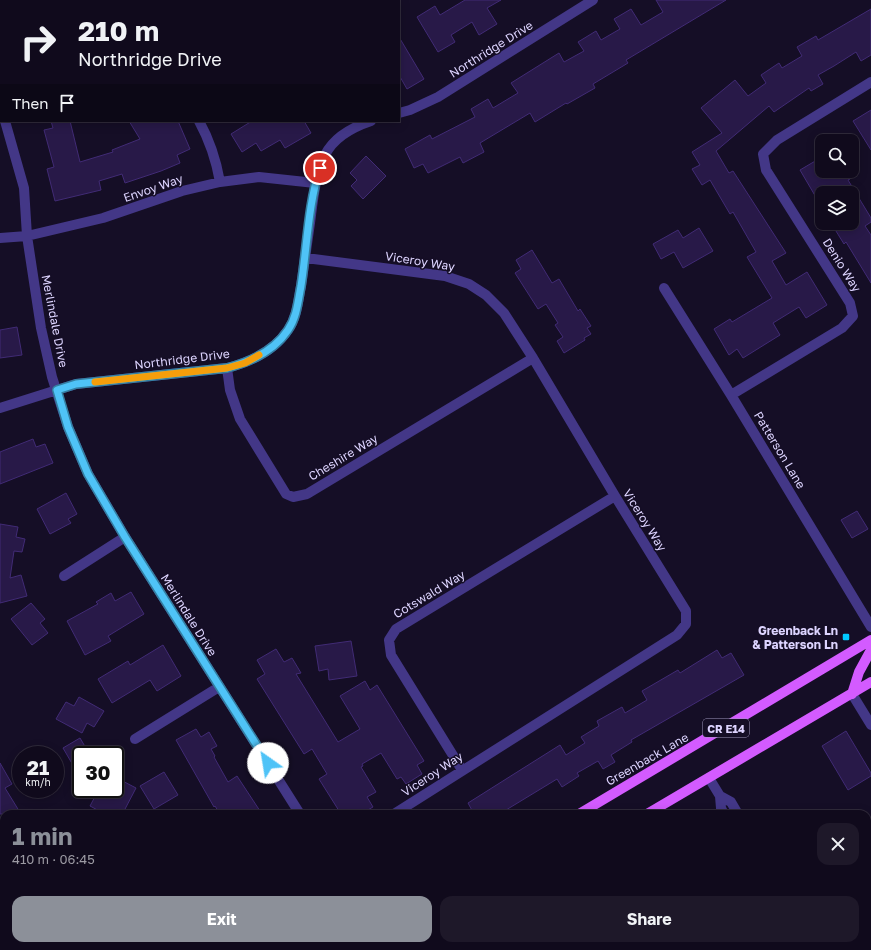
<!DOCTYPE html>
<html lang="en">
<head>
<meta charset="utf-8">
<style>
	:root { --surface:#100a1c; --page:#1e1829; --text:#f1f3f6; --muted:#9c9aa3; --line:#302b3b; --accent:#8c9099 }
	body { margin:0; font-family:"Golos Text",sans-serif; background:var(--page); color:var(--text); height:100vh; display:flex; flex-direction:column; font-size:15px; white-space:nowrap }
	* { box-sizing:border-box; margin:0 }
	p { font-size:13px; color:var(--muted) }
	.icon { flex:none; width:22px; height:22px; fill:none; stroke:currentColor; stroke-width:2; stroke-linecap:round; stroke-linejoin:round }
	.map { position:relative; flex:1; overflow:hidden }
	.drawer { position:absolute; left:0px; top:810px; width:871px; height:140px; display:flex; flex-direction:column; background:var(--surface); border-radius:12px 12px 0 0; box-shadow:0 2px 10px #0003,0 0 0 1px var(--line) }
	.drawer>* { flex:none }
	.hud { position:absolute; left:0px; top:0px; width:400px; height:122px; box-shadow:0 2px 10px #0003,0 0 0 1px var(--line); background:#100a1c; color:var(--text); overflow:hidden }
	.buttons { position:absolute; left:815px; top:134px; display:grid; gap:8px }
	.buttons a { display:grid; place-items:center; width:44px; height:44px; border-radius:8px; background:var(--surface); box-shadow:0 2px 10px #0003,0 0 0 1px var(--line); font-size:20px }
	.speed { position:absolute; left:12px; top:746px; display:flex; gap:8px; font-size:20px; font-weight:700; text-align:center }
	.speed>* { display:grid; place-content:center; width:52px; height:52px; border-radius:50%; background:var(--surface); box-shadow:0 2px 10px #0003,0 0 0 1px var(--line); line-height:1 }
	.speed small { font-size:10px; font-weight:400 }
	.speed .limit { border:2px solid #111; border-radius:6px; background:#fff; color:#111 }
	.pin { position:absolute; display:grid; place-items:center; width:34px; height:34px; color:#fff; margin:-17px; border:2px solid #fff; border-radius:50%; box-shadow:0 1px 4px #0007 }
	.me { position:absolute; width:44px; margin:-22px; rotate:328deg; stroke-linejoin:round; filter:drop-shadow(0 0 3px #0008) }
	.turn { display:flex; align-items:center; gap:14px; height:84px; padding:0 12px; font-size:18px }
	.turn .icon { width:52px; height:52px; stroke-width:2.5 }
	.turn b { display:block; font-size:28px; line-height:34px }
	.then { display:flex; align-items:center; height:38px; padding:0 12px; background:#0003; gap:8px; font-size:15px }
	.round { display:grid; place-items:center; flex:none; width:42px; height:42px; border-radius:12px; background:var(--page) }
	.overview { display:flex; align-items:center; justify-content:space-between; height:68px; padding:0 12px }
	h1 { font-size:24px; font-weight:700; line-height:30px; color:var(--accent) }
	.button { display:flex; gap:8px; margin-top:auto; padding:8px 12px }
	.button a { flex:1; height:46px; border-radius:12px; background:var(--accent); color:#fff; font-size:16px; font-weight:700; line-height:46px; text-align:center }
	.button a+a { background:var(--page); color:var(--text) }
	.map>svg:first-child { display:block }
	.building { fill:#281948; stroke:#412b75 }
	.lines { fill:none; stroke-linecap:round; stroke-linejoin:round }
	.street { stroke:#433787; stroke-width:10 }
	.primary { stroke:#d35bff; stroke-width:10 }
	.route-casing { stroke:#337fa1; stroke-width:10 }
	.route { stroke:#4fc3f7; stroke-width:7 }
	.slow { stroke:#f59e0b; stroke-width:7 }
	.poi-dot { fill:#00c9ff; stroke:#150e26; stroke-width:1.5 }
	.labels { text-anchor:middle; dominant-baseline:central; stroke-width:3; stroke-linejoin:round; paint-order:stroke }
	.shield { fill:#150e26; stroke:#a199be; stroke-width:1 }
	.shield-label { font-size:11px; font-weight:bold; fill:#ddd4ff }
	.street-label { font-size:12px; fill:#ddd4ff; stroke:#150e26 }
	.poi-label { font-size:12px; font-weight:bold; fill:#ddd4ff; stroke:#150e26; text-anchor:end }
</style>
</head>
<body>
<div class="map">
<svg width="871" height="950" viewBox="0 0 871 950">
	<rect width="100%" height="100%" fill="#150e26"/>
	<path class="building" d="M465,0H501L487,8L497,24L479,35L472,22L451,35L455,42L438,52L417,17L435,6L440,15Z
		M656,0H726L626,60L628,63L593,84L595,88L567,104L566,103L535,122L530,113L480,143L484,152L463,163L460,157L428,173L423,164L414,168L405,149L430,135L432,139L475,117L471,109L488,99L493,108L518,93L511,83L559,53L564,62L584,51L578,42L596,31L601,40L620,29L614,19L631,9L641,25L663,12Z
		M871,9V55L861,61L856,52L834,66L818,75L823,84L811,91L809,88L774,112L769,106L716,151L729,173L733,171L786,253L772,261L786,285L807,272L827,305L806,318L799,307L773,323L780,335L743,358L737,349L729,355L714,329L730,319L732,322L772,298L747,257L756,252L733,212L730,214L710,180L702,185L692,169L700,165L692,152L722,133L701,108L735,80L748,96L766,83L761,75L779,63L782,68L802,56L797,47L816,36L818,40Z
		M399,37L424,79L407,89L399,75Z
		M871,110V150L853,121Z
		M51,121H70L80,162L113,152L112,150L140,139L129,121H178L190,149L177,155L180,163L161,171L125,183L122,174L99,181L101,190L55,201L47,169L54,167L44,130L53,128Z
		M252,121H304L311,133L285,148L280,140L261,151L256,143L242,152L231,134Z
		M366,156L386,176L363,199L351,186L357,180L350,173Z
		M822,157V171H846L850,179L848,180L871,218V222L865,226L871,235V283L846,242L844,244L831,223H852V193H822V196L817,199L800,170Z
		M699,228L713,251L683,268L674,252L661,259L653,244L678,230L683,238Z
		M532,250L552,283L559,279L578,311L580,309L591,326L587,328L591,334L584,338L585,340L564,353L557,341L563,337L555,325L558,323L546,304L538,309L515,273L521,269L516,260Z
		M17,327L22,355L0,358V330Z
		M33,439L36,447L45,444L53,463L0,484V452Z
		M66,493L77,514L68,519L71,523L50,534L37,509Z
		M857,511L868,529L852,538L841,520Z
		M0,524L18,527L16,537L25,539L22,552L14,551L10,578L21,575L27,596L0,603Z
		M131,592L144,614L108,636L111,641L85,655L67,621L98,604L96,602L111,593L115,601Z
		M31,603L45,619L40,623L48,633L32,645L11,619Z
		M351,641L357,676L329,680L328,669L319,671L315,646Z
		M163,645L181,676L157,691L150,680L112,703L98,679L128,661L130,665Z
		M276,649L284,662L292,658L301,673L296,674L338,742L360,729L340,696L365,681L370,690L377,685L424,761L417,765L422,774L406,784L401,777L397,779L381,753L362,764L363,766L361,767L376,792L367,797L373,807L361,814H341L319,779L327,774L312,749L304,754L257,679L265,674L257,660Z
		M717,650L722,658L731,653L744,675L631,740L632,742L611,755L615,762L603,769L598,761L577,773L579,776L562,787L557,779L506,810L508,814H474L468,803L560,745L566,755L585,743L581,737L599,726L597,721L622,707L625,713L647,700L642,691L678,670L680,673Z
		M79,697L104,711L94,727L87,723L82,733L56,719L66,702L74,706Z
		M196,729L201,737L209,732L217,746L211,749L215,756L214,757L228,782L237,776L262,814H220L215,806L214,807L176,740Z
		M846,731L871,773V776L848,790L822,746Z
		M80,738L90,755H81V779L63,748Z
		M0,763L12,784L5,788L21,814H0Z
		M164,772L178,795L154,809L140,786Z
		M115,777L136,788L124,811L125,814H105L90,806L99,789H110L115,797Z"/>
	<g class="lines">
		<path class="street" d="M126,0V1
			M311,0V1
			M0,106L1,108
			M399,113L410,110L438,97L593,0
			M5,121L24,188L27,236L41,328L52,377L68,427L88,474L125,537L300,814
			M199,121C210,141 216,159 220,182
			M0,238L27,236L103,218L182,191L220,182L259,177L315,183
			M306,258L445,276L469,284L486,295L504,313L533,358L615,496L686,611V624L677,635L394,814
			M664,288L731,395L871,627
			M227,368L230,390L240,419L286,494L293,497L307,494L533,358
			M731,395L842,328L853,316L850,303L766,170L763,154L777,140L871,82
			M0,408L76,384L227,368C250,362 274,351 288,330C297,317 298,301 301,286C304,265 307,244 310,223C313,200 315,176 325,155C334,137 353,127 371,121
			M64,576L125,537
			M852,694L871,725
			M135,739L219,687
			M462,770L391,655L389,640L396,629L615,496
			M709,778L720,796L731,802L738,814
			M720,796L721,808L724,814
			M867,849L871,850
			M792,946L795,950
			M699,950L706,946"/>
		<path class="primary" d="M852,694L859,672L871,650
			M579,814L871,640
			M647,814L871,682
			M360,950L366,946
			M373,950L374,946
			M401,950L402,946
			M427,950L433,946"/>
	</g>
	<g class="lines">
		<g class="route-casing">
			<path id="route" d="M268,763L125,537L88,474L68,427L57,390L76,384L227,368C250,362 274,351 288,330C297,317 298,301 301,286C307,248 308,204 320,168"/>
		</g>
		<use href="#route" class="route"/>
		<path class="slow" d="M95,382L227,368L245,363L259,355"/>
	</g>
	<rect class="poi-dot" x="842" y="633" width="8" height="8" rx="2"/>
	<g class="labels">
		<rect class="shield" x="703" y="719" width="46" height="18" rx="3"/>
		<g class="shield-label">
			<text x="726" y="728">CR E14</text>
		</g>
		<g class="street-label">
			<text transform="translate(491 49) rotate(-32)">Northridge Drive</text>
			<text transform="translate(153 188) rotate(-19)">Envoy Way</text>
			<text transform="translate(420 261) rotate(9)">Viceroy Way</text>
			<text transform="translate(842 265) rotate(58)">Denio Way</text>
			<text transform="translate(55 321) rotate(79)">Merlindale Drive</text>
			<text transform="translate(182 359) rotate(-7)">Northridge Drive</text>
			<text transform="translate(780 450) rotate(59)">Patterson Lane</text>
			<text transform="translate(343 457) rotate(-31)">Cheshire Way</text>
			<text transform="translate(645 520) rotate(58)">Viceroy Way</text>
			<text transform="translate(429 594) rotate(-31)">Cotswald Way</text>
			<text transform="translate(189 615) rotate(58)">Merlindale Drive</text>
			<text transform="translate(647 759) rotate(-30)">Greenback Lane</text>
			<text transform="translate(432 774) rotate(-33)">Viceroy Way</text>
		</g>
		<g class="poi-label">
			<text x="838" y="630">Greenback Ln<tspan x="838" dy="14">&amp; Patterson Ln</tspan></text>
		</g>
	</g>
</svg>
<div class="buttons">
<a><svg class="icon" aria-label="search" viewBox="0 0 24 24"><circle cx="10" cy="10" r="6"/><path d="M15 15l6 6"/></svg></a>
<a><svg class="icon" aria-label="layers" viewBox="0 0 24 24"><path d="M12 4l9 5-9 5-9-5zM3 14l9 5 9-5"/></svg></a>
</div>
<div class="speed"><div>21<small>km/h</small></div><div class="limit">30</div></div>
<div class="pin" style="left:320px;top:168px;background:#d93025"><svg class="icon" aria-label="arrive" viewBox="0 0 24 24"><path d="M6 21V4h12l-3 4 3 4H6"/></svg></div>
<svg class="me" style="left:268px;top:763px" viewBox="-20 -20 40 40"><circle r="19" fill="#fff"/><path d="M0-13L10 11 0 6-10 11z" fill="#4fc3f7"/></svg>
<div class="hud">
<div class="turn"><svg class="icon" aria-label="right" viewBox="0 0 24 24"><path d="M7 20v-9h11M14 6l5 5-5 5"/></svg><div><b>210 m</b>Northridge Drive</div></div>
<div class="then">Then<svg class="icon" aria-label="arrive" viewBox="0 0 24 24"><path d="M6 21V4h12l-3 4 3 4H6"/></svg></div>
</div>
<section class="drawer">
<div class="overview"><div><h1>1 min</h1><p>410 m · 06:45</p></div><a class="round"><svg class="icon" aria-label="close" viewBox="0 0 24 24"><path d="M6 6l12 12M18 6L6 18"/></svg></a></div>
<div class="button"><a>Exit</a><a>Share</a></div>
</section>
</div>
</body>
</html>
